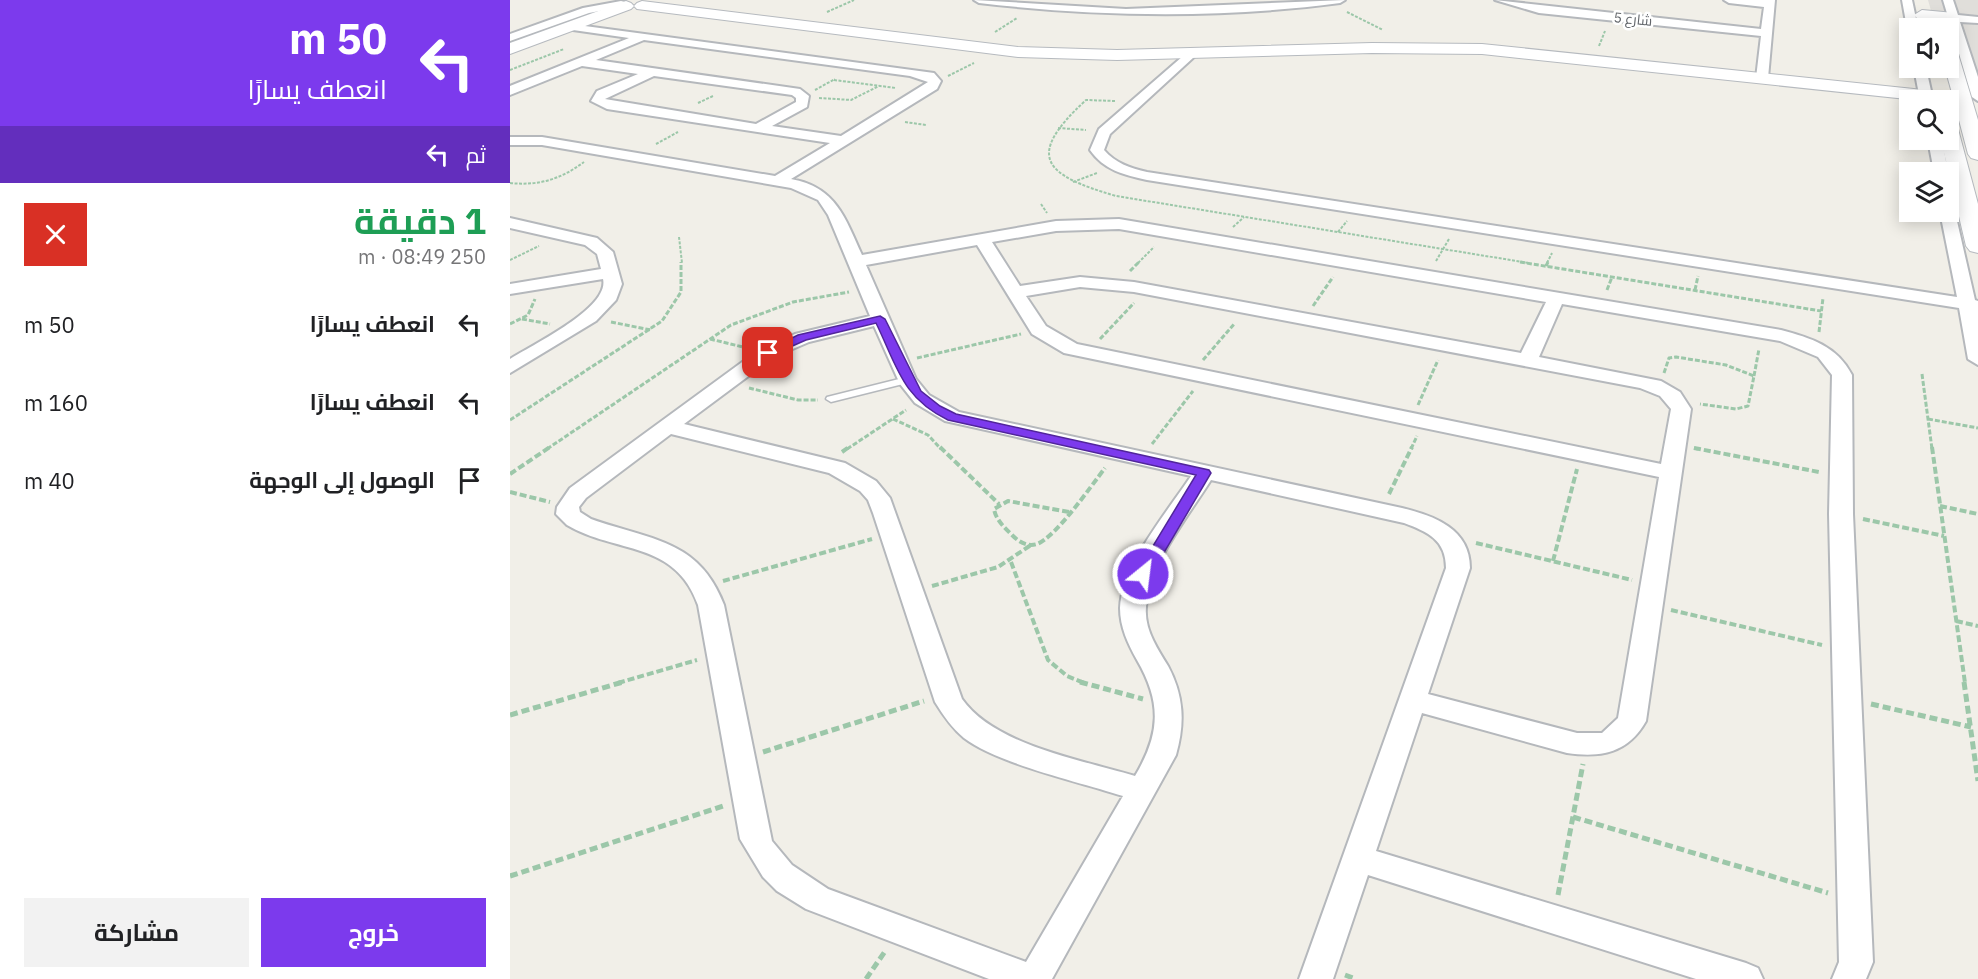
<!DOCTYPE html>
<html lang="ar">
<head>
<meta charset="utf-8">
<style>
	:root { --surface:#fff; --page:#f2f2f2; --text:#202124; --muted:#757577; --accent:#7c3aed }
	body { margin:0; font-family:"IBM Plex Sans",Cairo,sans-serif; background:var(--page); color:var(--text); direction:rtl; height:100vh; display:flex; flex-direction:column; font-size:22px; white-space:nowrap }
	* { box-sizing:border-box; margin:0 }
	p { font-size:20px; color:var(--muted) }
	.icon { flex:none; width:33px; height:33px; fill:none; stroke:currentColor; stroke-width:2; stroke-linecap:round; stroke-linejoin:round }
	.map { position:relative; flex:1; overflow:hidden; direction:ltr }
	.sheet { display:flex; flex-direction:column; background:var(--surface); width:510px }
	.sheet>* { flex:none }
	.guide { background:#7c3aed; color:#fff; overflow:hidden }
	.controls { position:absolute; left:1389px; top:18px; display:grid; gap:12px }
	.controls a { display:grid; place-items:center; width:60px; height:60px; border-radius:0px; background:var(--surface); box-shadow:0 3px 15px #0003; font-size:30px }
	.pin { position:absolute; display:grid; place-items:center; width:51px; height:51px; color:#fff; margin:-26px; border-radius:12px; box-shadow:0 3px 9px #0006 }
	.me { position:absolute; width:66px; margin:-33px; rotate:29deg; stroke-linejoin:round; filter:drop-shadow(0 0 4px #0008) }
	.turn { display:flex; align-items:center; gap:21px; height:126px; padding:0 24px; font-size:27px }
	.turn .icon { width:78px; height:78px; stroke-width:2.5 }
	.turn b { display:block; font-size:42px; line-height:51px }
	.then { display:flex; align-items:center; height:57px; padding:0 24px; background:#0003; gap:12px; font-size:22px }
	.round { display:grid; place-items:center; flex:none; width:63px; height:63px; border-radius:0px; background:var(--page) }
	.head { display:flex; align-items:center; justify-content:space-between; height:102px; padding:0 24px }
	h1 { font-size:36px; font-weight:700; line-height:45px; color:#1e9e55 }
	.primary-button { display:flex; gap:12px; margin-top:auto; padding:12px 24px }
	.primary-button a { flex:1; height:69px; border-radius:0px; background:var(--accent); color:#fff; font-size:24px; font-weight:700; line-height:69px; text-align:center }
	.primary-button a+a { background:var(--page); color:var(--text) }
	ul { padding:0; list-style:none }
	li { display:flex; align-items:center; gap:18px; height:78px; padding:0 24px }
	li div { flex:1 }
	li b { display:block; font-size:22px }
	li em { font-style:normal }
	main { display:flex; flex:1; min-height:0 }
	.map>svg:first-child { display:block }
	.industrial { fill:#e0deda }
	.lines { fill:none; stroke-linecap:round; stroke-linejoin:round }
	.lane-casing { stroke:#b5b8bc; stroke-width:3 }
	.street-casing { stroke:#b5b8bc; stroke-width:4 }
	.secondary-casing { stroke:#b6babf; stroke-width:2 }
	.path-far3 { stroke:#9cc7a9; stroke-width:2; stroke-dasharray:3 1.5; stroke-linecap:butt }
	.path-far2 { stroke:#9cc7a9; stroke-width:3; stroke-dasharray:5 2; stroke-linecap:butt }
	.path-far1 { stroke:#9cc7a9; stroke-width:4; stroke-dasharray:7 3; stroke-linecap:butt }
	.path { stroke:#9cc7a9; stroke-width:5; stroke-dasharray:8 4; stroke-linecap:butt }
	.lane { fill:#fff; fill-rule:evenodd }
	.street { fill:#fff; fill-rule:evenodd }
	.secondary { fill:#fff; fill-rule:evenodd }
	.route { fill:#7c3aed; stroke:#51269a; stroke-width:1.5 }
	.labels { text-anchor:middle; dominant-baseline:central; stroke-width:5; stroke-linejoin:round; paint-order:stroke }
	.far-street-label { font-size:14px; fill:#5f6368; stroke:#fff }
</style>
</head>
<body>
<main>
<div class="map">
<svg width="1468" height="979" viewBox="0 0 1468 979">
	<rect width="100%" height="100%" fill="#f1efe8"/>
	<path class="industrial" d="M1418,0H1468V88L1440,85L1436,68H1438V28H1426Z"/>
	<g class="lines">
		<g class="lane-casing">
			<path id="lane" d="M397,377L401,378L402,380L401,382L321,402L316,399L317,397Z"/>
		</g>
		<g class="street-casing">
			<path id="street" d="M464,0L616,9L835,0L830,3C710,19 589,17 469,3Z
				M985,0L1251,29L1254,7L1219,3L1214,0H1265L1258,78L1252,82L1246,78L1251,36L1029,13Z
				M1392,0H1402L1408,28L1400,31L1397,28Z
				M1433,0H1443L1448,15L1468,17V23L1450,22L1468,77V101L1462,97Z
				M111,1L115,2V6L79,13L0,41V34L73,8Z
				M60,24L424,73L431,81L427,89L281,179C326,187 335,218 352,255L546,221L609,219L1271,330C1301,338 1327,346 1342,375L1343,514L1363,962L1356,979H1322L1329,962L1319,514L1322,375L1308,357L1270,341L1052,304L1029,357L1151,381L1170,392L1181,409L1136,721C1118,753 1091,758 1057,753L912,713L866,851L1236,963L1248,968L1253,979H1186L858,875L823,979H789L936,568C936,540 918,532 894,523L701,480C679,515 639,564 636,607C634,629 647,648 658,666C674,696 675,723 666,755L542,979H479L296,909L267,891L253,877L230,839L188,605C165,540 106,554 57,525L46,514L47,507L60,488L250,349L285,334L360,316L318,215L308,200L281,188L32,145H0V137H32L265,176L320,143L97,109L81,101L87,91L128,74L72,66L0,95V86L119,38L56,29V25ZM134,40L400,76L418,82L331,136L262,126L297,107L299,96L290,89L86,60ZM144,76L282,95L286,98V102L246,124L95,99ZM609,229L1036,302L1011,353L624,282L570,277L510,286L482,242L546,231ZM467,245L522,334L554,353L1149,477L1108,718L1092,733H1067L918,694L960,568C960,529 925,516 892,508L449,412L419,395L406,379L356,265ZM570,287L624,292L1130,388L1150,396L1161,409L1151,464L567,344L536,326L516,296ZM364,326L390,384L405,403L435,421L681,476C658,511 612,565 610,608C610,627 618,644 627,660C652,703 650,734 625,776C572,760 484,745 452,699L380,498L366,481L335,463L174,424L264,357L299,342ZM161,434L319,473L350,491L358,500L363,513L425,702C433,715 442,728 454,738C488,764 570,782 613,796L516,962L318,889L282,865L262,841L214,605C189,539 140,540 81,519L70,512L69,507L76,498Z
				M680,50L686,54L684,57L600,134L594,150C605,163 620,168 637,172L1447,297L1430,212H1438V206L1444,208L1465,300L1468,301V365L1458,359L1449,308L637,180C614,175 594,170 580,150L589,129Z
				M1404,68H1416L1423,100H1410Z
				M1418,140H1432L1438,172H1424Z
				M0,218L87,238L103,252L112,284L106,300L86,321L0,373V359C22,345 100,308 93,279L0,294V284L91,269L87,254L75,245L0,228Z"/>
		</g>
		<g class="secondary-casing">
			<path id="secondary" d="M116,1L121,3L124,6L121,9L0,54V43Z
				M132,1L508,47L607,50L862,43L972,44L1442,93L1435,68H1438V42L1446,47L1468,120V160L1461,158L1458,154L1445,105L1438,104V100H1406L972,54L862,53L607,60L508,57L127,9L124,6L127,3Z
				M1412,10L1444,13L1452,18L1444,23L1407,18L1404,15Z
				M1438,123L1448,129L1468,204V253L1460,251L1456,246L1431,140H1438Z"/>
		</g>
		<path class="path-far3" d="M317,12L344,0
			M837,12L873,30
			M485,32L507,18
			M1089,46L1095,31
			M0,70L54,49
			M438,76L464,63
			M324,80L386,88
			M305,90L325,79
			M309,98L341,100L369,86
			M605,101L576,100C514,157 534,175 606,196L1019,263
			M188,103L203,96
			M395,122L416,125
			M548,128L576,130
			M146,144L168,132
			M563,182L587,173
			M0,183C29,186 51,179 74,162
			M531,204L537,213
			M723,227L734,217
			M828,232L837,221
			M169,237L172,263
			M0,260L29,246
			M926,261L939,239
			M628,263L644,247
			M1037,263L1042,253"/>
		<path class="path-far2" d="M1010,262L1311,311
			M1036,266L1038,262
			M620,271L629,262
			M1097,290L1102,277
			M1185,290L1188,276
			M803,306L823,277
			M12,319L40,324
			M101,322L141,330
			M0,324L18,315L25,299
			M1309,332L1313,298
			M200,339L233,347
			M590,339L624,303
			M407,358L511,334
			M693,360L725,323
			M1154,373L1159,358L1166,357L1216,365L1244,376L1238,406L1226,409L1190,404
			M1412,374L1422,449
			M1244,376L1249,349
			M239,388L288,400H308
			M908,405L928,360
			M383,419L418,435L431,449
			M1418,419L1468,428
			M0,420L152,321L171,292V262
			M642,444L683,391
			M1184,448L1188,449
			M37,449L221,325L283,302L339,292
			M337,449L396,410
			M901,449L907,436"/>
		<path class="path-far1" d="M430,447L489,504
			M1422,447L1455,683
			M1184,448L1309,472
			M332,452L339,447
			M0,474L40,447
			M0,492L40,502
			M879,494L902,447
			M1430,506L1468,514
			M559,512L498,501L484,509C486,520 494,527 502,535C509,542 517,547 527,544C546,537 581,486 595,468
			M1353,519L1434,536
			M966,543L1122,580
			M1043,561L1067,469
			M501,562L538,660L557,676L574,683
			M213,581L362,539
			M422,586L488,567L521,545
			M1161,610L1312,645
			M1446,621L1468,626
			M108,683L187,660"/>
		<path class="path" d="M570,682L633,699
			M1454,682L1468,781
			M1361,704L1461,727
			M0,715L113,682
			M253,752L414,701
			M1063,817L1318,893
			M0,876L213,806
			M1048,895L1073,764
			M835,975L846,979
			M356,979L376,950"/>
		<use href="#lane" class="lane"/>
		<use href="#street" class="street"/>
		<use href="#secondary" class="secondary"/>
	</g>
	<path class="route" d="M370,316L375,319L411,391L430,406L446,414L699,470L701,473L639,578H628L626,574L686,475L438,420C392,398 387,366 366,323L296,340L262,355L252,353L288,335Z"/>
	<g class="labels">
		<g class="far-street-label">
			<text transform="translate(1123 19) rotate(6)">شارع 5</text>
		</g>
	</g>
</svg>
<div class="controls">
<a><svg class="icon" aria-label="sound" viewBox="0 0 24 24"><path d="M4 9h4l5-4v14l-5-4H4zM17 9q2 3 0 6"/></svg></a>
<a><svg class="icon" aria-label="search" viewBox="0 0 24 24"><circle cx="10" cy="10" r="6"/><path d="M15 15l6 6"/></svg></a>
<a><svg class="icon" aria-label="layers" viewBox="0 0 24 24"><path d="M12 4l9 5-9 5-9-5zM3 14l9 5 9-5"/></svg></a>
</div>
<div class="pin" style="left:258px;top:353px;background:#d93025"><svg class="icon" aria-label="arrive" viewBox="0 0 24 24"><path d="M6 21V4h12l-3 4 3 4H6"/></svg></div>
<svg class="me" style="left:633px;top:574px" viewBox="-20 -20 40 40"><circle r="17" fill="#7c3aed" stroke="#fff" stroke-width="3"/><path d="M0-11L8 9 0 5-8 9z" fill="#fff"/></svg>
</div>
<section class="sheet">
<div class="guide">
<div class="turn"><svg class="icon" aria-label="left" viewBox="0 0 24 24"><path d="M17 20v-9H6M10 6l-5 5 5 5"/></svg><div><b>50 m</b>انعطف يسارًا</div></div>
<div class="then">ثم<svg class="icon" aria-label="left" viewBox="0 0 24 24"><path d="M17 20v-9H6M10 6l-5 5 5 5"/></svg></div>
</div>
<div class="head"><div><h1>1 دقيقة</h1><p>250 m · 08:49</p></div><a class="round" style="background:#d93025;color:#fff"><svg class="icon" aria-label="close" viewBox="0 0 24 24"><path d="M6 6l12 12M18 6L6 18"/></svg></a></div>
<ul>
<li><svg class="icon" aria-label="left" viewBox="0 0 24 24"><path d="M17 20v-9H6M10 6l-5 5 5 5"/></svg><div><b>انعطف يسارًا</b></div><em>50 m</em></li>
<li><svg class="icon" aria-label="left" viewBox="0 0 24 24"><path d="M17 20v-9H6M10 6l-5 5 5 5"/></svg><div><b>انعطف يسارًا</b></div><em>160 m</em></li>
<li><svg class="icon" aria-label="arrive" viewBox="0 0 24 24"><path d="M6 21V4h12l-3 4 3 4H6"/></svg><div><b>الوصول إلى الوجهة</b></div><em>40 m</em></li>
</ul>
<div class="primary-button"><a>خروج</a><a>مشاركة</a></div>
</section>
</main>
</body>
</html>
